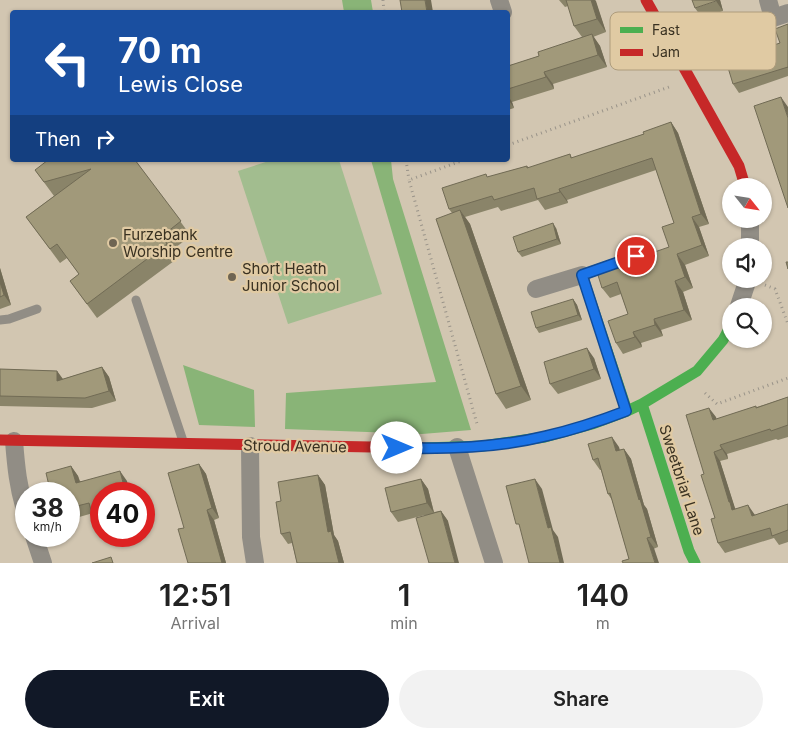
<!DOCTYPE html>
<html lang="en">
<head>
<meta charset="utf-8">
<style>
	:root { --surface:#fff; --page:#f2f2f2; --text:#222; --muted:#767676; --accent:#111827 }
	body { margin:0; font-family:Inter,sans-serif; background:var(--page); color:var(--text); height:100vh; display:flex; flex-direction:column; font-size:19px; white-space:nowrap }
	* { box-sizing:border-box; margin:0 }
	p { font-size:16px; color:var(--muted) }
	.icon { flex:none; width:28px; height:28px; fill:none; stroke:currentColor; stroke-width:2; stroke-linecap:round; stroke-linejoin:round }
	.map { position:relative; height:563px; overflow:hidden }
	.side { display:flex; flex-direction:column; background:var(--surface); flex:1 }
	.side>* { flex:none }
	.guide { position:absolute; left:10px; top:10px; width:500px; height:152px; border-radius:5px; box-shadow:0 1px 4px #0004; background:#1a4fa0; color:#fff; overflow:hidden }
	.needle { width:32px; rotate:120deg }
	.fabs { position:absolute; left:722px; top:178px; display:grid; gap:10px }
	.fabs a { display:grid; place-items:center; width:50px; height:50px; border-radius:50%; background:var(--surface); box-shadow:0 1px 4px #0004; font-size:25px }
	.speed { position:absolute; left:15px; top:482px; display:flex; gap:10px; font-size:25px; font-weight:700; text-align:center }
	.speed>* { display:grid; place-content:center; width:65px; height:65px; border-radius:50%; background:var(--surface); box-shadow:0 1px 4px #0004; line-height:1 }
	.speed small { font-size:12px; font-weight:400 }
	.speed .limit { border:8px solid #d22; background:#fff; color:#111 }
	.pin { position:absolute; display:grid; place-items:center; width:42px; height:42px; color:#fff; margin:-21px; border:2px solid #fff; border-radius:50%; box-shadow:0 1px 5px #0007 }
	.me { position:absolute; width:55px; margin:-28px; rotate:90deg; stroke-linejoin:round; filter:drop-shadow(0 0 4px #0008) }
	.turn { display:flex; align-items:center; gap:18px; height:105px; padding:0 25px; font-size:22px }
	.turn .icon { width:65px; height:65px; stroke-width:2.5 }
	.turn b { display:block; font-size:35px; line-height:42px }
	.then { display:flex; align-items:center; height:48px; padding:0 25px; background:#0003; gap:10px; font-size:19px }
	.eta { display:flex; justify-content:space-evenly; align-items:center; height:85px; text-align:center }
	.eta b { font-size:30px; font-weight:600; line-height:35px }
	.cta { display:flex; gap:10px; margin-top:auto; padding:10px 25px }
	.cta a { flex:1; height:58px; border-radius:30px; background:var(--accent); color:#fff; font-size:20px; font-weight:600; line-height:58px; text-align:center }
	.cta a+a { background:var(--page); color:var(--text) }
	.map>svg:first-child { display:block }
	.green { fill:#a2bd8f }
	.forest { fill:#89b477 }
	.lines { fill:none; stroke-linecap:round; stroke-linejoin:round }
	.path { stroke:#999389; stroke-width:3; stroke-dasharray:1 4; stroke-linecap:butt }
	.lane { stroke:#918d85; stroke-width:9 }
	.street { stroke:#918d85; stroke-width:18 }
	.fast { stroke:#4caf50; stroke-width:11 }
	.jam { stroke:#c62828; stroke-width:11 }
	.wall { fill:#8a8469 }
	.shaded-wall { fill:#716b55 }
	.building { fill:#a1997a; stroke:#716b55 }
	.route-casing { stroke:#114b97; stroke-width:12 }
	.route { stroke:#1a73e8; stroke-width:9 }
	.poi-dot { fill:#6f6553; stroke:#e0caa3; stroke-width:2 }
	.labels { text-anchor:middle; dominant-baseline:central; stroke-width:4.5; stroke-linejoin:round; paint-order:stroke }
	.poi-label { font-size:15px; fill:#393121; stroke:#e0caa3; text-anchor:start }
	.street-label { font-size:15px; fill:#393121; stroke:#e0caa3 }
	.key { fill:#e0caa3; stroke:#ae9c7c; stroke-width:1 }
	.key-label { font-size:14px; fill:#393121 }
</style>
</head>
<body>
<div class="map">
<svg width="788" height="563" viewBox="0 0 788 563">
	<rect width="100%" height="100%" fill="#d2c6b1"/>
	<path class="green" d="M272,160H339L382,294L288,324L238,171Z"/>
	<path class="forest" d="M342,0H371L373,12H344Z
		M371,160H391L393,179L471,430L422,434L285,429L286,393L436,382Z
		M183,365L254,390L255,427L199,425Z"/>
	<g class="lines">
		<path class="path" d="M383,0L384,12
			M508,145L669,87
			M406,160L409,180
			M464,160L409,180L477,424
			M765,285L775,289L788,324
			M705,393L717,404L788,378"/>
		<path class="lane" d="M136,300L183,441
			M0,320L9,319L37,309"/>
		<path class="street" d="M499,0L503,12
			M768,0L773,18
			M678,56L773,18L788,13
			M750,246V219
			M536,289L582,275
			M739,306L748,279
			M14,441C16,466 18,488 26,513
			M250,446L251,537L255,563
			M457,447L494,563
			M34,536L43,563"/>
		<path class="fast" d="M642,404L689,551L695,563
			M627,411L582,275L636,256
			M424,448L483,446L545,437L592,424L627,411L642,404L697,371L723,340L731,325"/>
		<path class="jam" d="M646,0L739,166L745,186
			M0,440L424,448"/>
	</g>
	<path class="wall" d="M559,0H595L606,32L593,37L600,46L607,67L553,84L554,89L512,102L514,108L508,110V66L539,56L582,37L574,26L568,6L565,7Z
		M720,0L723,11L702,18L695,8Z
		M788,24V76L739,93L733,84L780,43Z
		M671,122L678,133L709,224L699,227L709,256L685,265L693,288L683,292L692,320L661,330L663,336L641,343L642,347L623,354L616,343L628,314L621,294L610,298L602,288L669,247L674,223L656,170L567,200L568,203L545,210L538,200L501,211L498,207L465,217L470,224L531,400L506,409L496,394L452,213L449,209L488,177L527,166L529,168L570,154L572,158L644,134Z
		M135,160L191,236L172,250L178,258L97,318L70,281L79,274L67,258L60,263L26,217L54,196L35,170Z
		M556,228L561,244L522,257L518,252Z
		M0,268L11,305L0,309Z
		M573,299L577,305L582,320L539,333L536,328Z
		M594,358L601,379L558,394L550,384Z
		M102,367L109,377L116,401L92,408L0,406V369L57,371L63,379Z
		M788,397V437L778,440L776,439L727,454L728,459L720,461L735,509L755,515L788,504V542L779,545L774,538L725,553L718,543L715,518L704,474L716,417V419L757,407Z
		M619,447V450L624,449L631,459L644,505L647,509L658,547L629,559L612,500L608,494L601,470H600L593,460Z
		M199,464L206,474L219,518L214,520L226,563H188L184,528Z
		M71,466L78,476L80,481H127L101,494V519L98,520L93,513L69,520V494Z
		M318,475L325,485L334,535L338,541L344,563H297L292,543L288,544L281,534V501Z
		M421,479L428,489L434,512L441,511L448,521L425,515L398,522L391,512Z"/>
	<path class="shaded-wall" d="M425,0H431L433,12H427Z
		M591,0H595L596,1L606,32L597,19Z
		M716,0H720L723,11L716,1Z
		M592,34L600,46L607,67L598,55Z
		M544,72L553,84L554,89L546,77Z
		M508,96L512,102L514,108L508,99Z
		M781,97L788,107V118Z
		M671,122L678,133L709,224L701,214Z
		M559,189L567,200L568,203L560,192Z
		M460,210L470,224L531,400L521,386Z
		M692,217L699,227L709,256L702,245Z
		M553,223L556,228L561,244L557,239Z
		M677,254L685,265L693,288L685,277Z
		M0,268L11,305L4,295L0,282Z
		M675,281L683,292L692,320L684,310Z
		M573,299L577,305L582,320L578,315Z
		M654,319L661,330L663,336L655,325Z
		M633,332L641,343L642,347L635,337Z
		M587,348L594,358L601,379L594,369Z
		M102,367L109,377L116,401L109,391Z
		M57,371L64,381H57Z
		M709,408L716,417L719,429L713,420Z
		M612,437L619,447L623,461L616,451Z
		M720,445L727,454L728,459L722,449Z
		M624,449L631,459L644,505L647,509L658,547L651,537L639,500Z
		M714,452L720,461L735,508L737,511L732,510L729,502Z
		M199,464L206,474L219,518L212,508Z
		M71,466L78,476L83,493L76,483Z
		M120,471L127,481L130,494H126Z
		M318,475L325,485L334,535L338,541L344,563H339L328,532Z
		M421,479L428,489L434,513L427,503Z
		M535,479L542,489L553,530L558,537L564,563H560L548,528Z
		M748,505L755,515L758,526L752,516Z
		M207,510L214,520L226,563H222Z
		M441,511L448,521L459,563H455Z
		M647,538L654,548L659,563H655Z"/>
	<path class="building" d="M400,0H425L427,12H402Z
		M566,0H591L597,19L574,26Z
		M692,0H716V1L695,8Z
		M788,24V68V67L733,84L726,61L780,43L775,29Z
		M592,34L598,55L544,72L546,77L508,89V66L539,56L538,52Z
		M781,97L788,118V208L754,106Z
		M671,122L701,214L692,217L702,245L677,254L685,277L675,281L684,310L654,319L655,325L633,332L635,337L616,343L608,321L628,314L617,282L602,288L597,272L669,247L662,227L674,223L652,158L559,189L560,192L537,199L534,188L494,200L492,196L449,209L442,188L486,174L487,177L527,166V168L570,154L571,158L644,134L643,132Z
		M48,160H135L181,221L162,236L167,244L87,304L70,281L79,274L57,244L50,249L26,217L91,169L44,182L35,170Z
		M460,210L521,386L496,394L436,219Z
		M553,223L557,239L518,252L513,237Z
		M786,262H788V269Z
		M0,282L4,295L0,297Z
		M573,299L578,315L536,328L531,312Z
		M587,348L594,369L550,384L544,362Z
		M102,367L109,391L85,398L0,396V369L57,371V381Z
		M788,397V425L771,431L770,429L720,445L722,449L714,452L729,502H730L732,510L748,505L752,516L788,504V530L772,536L770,528L718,543L711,519L715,518L701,475L704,474L686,415L709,408L713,420L756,406V408Z
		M612,437L616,451L624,449L639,500L640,499L651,537L647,538L655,563H623L622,561L629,559L610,493L608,494L598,458L593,460L588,444Z
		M199,464L212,508L207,510L222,563H188L178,529L184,528L168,473Z
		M71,466L76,483L120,471L126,494H101V507L91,510L89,503L69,508V494H51L46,473Z
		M318,475L328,532L331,531L339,563H297L290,532L281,534L276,502L281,501L278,482Z
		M421,479L427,503L391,512L385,488Z
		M535,479L548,528L551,527L560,563H529L519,524H516L506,486Z
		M441,511L455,563H429L416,518Z
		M111,557L113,563H92Z"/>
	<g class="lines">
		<g class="route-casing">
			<path id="route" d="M397,448C446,449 497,448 546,436C573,430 600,421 626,411L582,275L636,256"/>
		</g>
		<use href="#route" class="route"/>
	</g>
	<g class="poi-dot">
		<circle cx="113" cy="243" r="5"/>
		<circle cx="232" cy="277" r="5"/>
	</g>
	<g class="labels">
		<g class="poi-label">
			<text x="123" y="234">Furzebank<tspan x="123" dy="17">Worship Centre</tspan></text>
			<text x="242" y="268">Short Heath<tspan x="242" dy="17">Junior School</tspan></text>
		</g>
		<g class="street-label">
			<text transform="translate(295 446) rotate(1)">Stroud Avenue</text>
			<text transform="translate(682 480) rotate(72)">Sweetbriar Lane</text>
		</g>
	</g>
	<rect x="610" y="12" width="166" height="58" rx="8" class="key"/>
	<rect x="620" y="27" width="23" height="6" fill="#4caf50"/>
	<rect x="620" y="49" width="23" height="7" fill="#c62828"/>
	<g class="key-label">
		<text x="652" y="35">Fast</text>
		<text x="652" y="57">Jam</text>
	</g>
</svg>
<div class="fabs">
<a><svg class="needle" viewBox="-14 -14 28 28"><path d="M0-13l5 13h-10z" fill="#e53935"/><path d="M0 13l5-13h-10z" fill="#767676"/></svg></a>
<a><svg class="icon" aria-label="sound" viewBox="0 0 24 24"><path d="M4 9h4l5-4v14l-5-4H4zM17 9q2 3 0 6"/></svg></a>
<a><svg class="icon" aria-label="search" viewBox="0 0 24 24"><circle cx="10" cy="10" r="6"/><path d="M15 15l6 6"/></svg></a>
</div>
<div class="speed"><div>38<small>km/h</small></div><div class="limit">40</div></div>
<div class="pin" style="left:636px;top:256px;background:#d93025"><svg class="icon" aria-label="arrive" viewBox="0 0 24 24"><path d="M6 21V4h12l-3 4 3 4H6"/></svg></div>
<svg class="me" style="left:397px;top:448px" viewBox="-20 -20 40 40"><circle r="19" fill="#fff"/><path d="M0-13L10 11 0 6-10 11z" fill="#1a73e8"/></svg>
<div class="guide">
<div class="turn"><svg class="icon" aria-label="left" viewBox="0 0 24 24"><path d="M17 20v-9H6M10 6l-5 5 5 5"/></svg><div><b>70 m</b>Lewis Close</div></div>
<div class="then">Then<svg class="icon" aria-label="right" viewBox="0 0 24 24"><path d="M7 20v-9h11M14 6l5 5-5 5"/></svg></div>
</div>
</div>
<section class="side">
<div class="eta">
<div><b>12:51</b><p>Arrival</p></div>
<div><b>1</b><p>min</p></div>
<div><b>140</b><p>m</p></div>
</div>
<div class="cta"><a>Exit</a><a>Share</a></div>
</section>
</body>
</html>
